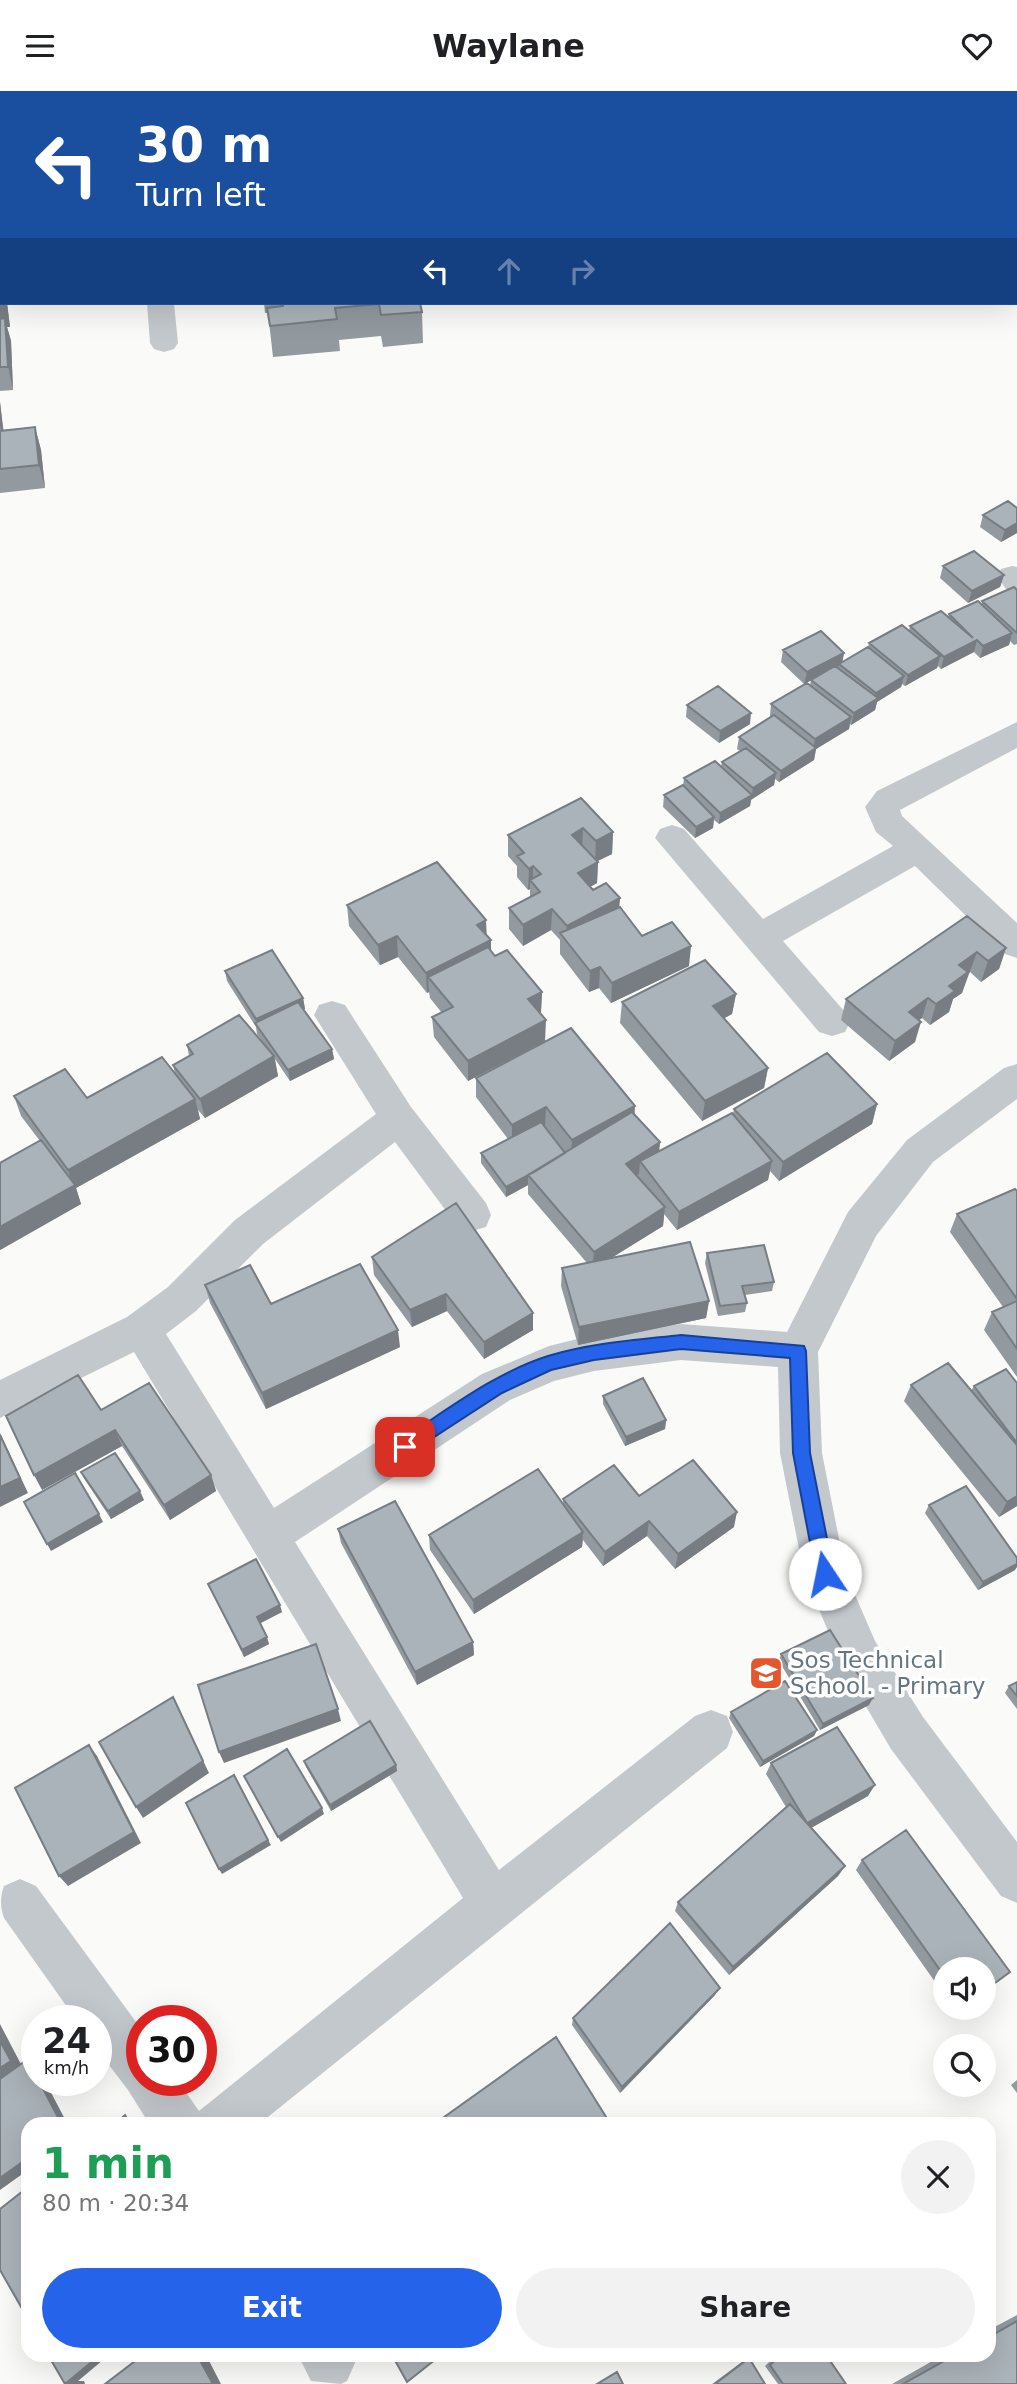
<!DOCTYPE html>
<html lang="en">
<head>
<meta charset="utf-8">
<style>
	:root { --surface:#fff; --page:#f2f2f2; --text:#202124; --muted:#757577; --accent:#2563eb }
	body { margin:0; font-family:"DejaVu Sans",sans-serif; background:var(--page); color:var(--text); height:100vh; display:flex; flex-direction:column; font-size:26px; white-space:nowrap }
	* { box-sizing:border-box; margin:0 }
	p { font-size:23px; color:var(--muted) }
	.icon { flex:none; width:38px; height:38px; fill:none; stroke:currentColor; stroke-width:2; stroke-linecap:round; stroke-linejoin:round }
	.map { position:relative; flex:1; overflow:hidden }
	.details { position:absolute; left:21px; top:2026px; width:975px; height:245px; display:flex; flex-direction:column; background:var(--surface); border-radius:21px; box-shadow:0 7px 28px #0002 }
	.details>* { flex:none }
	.hud { position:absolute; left:0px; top:0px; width:1018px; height:214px; box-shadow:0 7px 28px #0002; background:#1a4fa0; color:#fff; overflow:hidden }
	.tools { position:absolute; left:933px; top:1866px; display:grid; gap:14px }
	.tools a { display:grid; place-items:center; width:63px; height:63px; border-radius:50%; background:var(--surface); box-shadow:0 7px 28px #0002; font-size:35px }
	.speed { position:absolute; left:21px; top:1914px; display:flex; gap:14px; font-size:35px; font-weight:700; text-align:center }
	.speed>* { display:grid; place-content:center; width:91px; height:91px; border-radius:50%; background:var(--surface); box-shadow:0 7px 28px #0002; line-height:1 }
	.speed small { font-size:18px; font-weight:400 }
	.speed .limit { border:10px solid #d22; background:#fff; color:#111 }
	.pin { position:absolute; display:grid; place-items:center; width:60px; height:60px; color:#fff; margin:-30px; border-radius:14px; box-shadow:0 4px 10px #0006 }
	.me { position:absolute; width:77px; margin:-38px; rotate:349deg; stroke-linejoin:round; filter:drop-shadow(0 0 5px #0008) }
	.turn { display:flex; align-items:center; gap:24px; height:147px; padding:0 21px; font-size:32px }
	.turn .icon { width:91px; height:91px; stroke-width:2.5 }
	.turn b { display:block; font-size:49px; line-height:60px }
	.lanes { display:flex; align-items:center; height:66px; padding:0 21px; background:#0003; justify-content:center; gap:35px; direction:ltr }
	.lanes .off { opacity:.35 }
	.round { display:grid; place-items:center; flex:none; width:74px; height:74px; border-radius:37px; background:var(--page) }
	.overview { display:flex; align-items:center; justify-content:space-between; height:119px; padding:0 21px }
	h1 { font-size:42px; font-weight:600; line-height:52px; color:#1e9e55 }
	.primary-button { display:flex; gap:14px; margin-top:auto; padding:14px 21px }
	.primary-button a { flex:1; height:80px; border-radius:42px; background:var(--accent); color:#fff; font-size:28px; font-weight:600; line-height:80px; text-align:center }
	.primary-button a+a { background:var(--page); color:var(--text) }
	header { display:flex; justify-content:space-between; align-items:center; height:91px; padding:0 21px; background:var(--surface); font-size:32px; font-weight:600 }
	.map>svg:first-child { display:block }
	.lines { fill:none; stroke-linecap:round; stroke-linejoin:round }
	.street { fill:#c3c8cc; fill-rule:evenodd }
	.wall { fill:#929a9f }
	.shaded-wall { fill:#777d82 }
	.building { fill:#aab3b9; stroke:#777d82; stroke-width:2 }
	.route { fill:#2563eb; stroke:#184099; stroke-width:2 }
	.labels { text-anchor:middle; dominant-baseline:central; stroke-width:7; stroke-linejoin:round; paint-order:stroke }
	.poi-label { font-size:23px; fill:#657683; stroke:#fff; text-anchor:start }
</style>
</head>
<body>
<header><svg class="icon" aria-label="menu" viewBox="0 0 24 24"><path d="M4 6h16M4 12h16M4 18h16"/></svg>Waylane<svg class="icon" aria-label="heart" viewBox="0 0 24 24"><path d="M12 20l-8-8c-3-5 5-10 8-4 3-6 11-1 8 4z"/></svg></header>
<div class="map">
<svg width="1017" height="2293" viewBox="0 0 1017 2293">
	<rect width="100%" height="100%" fill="#fafaf8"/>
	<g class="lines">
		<path class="street" d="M122,0H146V2H122Z
			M0,87H2V103H0Z
			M147,212H174L178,252L174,258L164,261L154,258L150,252Z
			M1012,475L1017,476V501L1006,498L997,485L1001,478Z
			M1017,631V657L900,719L902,725L1017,832V867L1005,863L915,775L783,850L845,921L850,931L845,941L832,945L819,941L655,747L660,738L672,734L684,738L763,828L893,755L876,741L865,716L877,700Z
			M332,910L345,914L411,1016L486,1112L491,1124L486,1136L472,1140L458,1136L395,1051L263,1153L196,1220L166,1243L274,1417L482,1283L549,1255L594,1244L681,1233L787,1241L848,1121L907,1049L1004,977L1017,973V1008L933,1071L876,1145L818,1261L822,1362L846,1483L875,1550L923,1626L1017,1751V1812L1001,1805L891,1658L845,1580L804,1483L780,1362L778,1276L681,1269L594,1280L554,1290L510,1309L295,1451L499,1779L695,1625L711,1619L727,1625L733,1641L727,1657L258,2034H150L128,1999L96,1957V1930H77L4,1827C0,1816 0,1806 4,1795L20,1788L36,1795L142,1939V1990H178L199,2020L463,1807L134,1261L0,1327V1289L127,1226L168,1196L235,1129L376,1023L314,924L319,914Z
			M298,2264H352L355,2272L347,2290L341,2293L311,2290Z"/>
	</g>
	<path class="wall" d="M242,0H328L310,2H242Z
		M0,176L2,184V212H7L10,236H7L11,250L13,299L0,300Z
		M264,212H420L422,221L423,252L383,256L381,245L339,249L340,260L273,266L268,222H265Z
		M0,311L3,339L35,336L41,359L45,397L0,402Z
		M1017,417V442L1001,451L980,436L983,424Z
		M943,475L1004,484L1000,496L968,512L940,487Z
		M1017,499V553L1014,554L1010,550L1009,554L980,567L974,561L941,578L938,575L937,577L905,595L902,593L901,596L877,611L875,619L851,634L850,633L849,638L816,658L814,669L779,691L775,688L774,694L751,708L750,715L719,733L714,729L713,737L695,747L663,716L664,704L683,695L684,687L721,675L722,671L740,660L737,658L739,646L771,626L770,625L771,613L810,594L811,589L814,588L804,593L781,571L783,559L842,572L868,557L869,552L909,540L910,535L948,526L949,523L982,513V510Z
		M687,614L750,633L719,652L686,626Z
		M581,707L613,741L612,763L598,770L597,792L590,796L593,799L620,807L619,816L642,845L689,875L611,912L599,897L589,901L560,863V849L551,839L523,855L509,838V817L530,806V798L528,799L517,786V775L508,765V744Z
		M347,814L487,845L491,860L495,865L542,901L541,921L539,922L545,950L468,990L434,946L432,926L442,922L430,907L429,901L427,902L398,866L380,874L349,835Z
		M967,825L1006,857L999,878L981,891L970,881L968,883L962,902L953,908L949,921L930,934L922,927L919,929L915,951L889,970L841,929L846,908Z
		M225,880L303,907L305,918H303L332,958L334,968L290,990L275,968L278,985L205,1027L198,1019L200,1028L76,1097L81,1113L0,1159V1072L40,1050L21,1025L14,1005L87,1007L175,983L173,974L189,965L187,954L267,957L257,943L256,936L227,890Z
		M736,903L732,923L724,927L768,977L764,997L702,1030L620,932L622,911Z
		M476,987L635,1024L660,1051L659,1060L733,1023L734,1018L877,1013L872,1033L779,1090L770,1080L768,1089L677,1139L664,1123L663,1135L611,1167L709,1210L706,1227L578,1254L561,1195L562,1177L587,1172L528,1103V1094L506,1106L481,1072V1062L508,1048L476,1006Z
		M1017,1100V1286L984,1239L992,1221L1003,1216L950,1141L957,1123Z
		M707,1162L774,1191L772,1200L745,1204L747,1212L745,1221L718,1225L705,1172Z
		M372,1166L533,1239L484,1268L447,1220L412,1236L374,1184Z
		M205,1194L271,1213L400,1256L266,1318L210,1212Z
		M1017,1292V1415L999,1426L904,1310L911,1294L971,1300L974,1295Z
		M603,1305L666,1329L665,1338L625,1355L603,1313Z
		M101,1319L211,1384L216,1400L170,1429L122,1355L42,1399Z
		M81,1381L144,1409L111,1428L85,1389Z
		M639,1405L734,1436L675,1478L647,1445L603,1475L583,1449L582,1456L474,1523L430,1459L429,1444L563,1413V1408Z
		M929,1414L1015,1479L978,1499L925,1422Z
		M338,1438L473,1551L474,1564L417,1594L341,1452Z
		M208,1493L282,1521L260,1532L269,1553L244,1566Z
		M781,1563L869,1614L820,1639L779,1570Z
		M1017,1591V1618L1005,1602L1009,1595Z
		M731,1621L817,1639L814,1645L760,1676L729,1627Z
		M304,1670L396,1674L397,1680L331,1720L306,1676Z
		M771,1672L868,1705L811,1737L845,1775L838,1785L729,1884L675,1820L678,1811L786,1716L766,1683Z
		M862,1769L1000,1889L984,1901V1878H945V1905L856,1779Z
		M715,1904L620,2002L572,1934L573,1927Z
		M953,1916H963L956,1921Z
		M1017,1989V2002L1011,1994Z
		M1017,2224V2293H892L943,2264H989V2239Z
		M776,2264H826L846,2293H778L765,2275Z
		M749,2267L765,2293H712L746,2268Z"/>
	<path class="shaded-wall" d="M806,0H817V2H806Z
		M845,0H859L854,2H844Z
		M5,212H7L10,236H7L11,250L13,299L0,237V213Z
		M0,311L5,352L0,335Z
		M35,336L41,359L45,397L39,374Z
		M1017,432V442L1001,451L1005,439Z
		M1004,484L1000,496L968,512L972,500Z
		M1012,542L1009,554L980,567L983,555Z
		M977,549L974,561L941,578L944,566Z
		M844,562L842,574L839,573V575L804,593L807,581Z
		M940,565L937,577L905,595L908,584Z
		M904,585L901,596L877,611L875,619L851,634L854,622L874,610L876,602Z
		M751,622L750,633L719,652L720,640Z
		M851,626L849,638L816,658L814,669L779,691L781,680L813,659L815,648Z
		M776,682L774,694L751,709L753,697Z
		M752,704L750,715L719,733L720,722Z
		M714,726L713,737L695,747L696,736Z
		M583,737L582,759L572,744Z
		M613,741L612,763L595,771L596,750Z
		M598,771L597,792L577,803L578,782Z
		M533,775V793L530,789V798L528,799L529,778Z
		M620,807L618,828L566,850L567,835Z
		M552,818L551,839L523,855V834Z
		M486,829L487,850L477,834Z
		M397,845L398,866L380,874L378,854Z
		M491,849V870L428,886L429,901L427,902L426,882Z
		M691,855L689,875L611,912L612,892Z
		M1006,857L999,878L981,891L988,870Z
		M977,861L962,902L953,908L949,921L930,934L936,913L949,895L959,874Z
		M600,876L599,897L589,901L590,880Z
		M542,901L541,921L527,928L528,908Z
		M736,903L732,923L710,935L713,915Z
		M303,907L305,918L259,938L257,934L256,928Z
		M928,907L922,927L903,941L909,921Z
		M546,929L545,950L468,990V970Z
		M921,931L915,951L889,970L895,950Z
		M332,958L334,968L290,990L288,979Z
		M274,965L278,985L205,1027L200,1008Z
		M768,977L764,997L702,1030L705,1010Z
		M195,1008L200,1028L76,1097L81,1113L0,1159V1136L73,1095L68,1079Z
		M877,1013L872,1033L779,1090L783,1071Z
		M635,1015L634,1034L571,1068L572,1049Z
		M546,1016L545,1036L512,1053V1034Z
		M660,1051L658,1070H640L639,1083L624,1092L626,1073Z
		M567,1063L528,1084V1094L506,1106V1096Z
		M772,1070L768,1089L677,1139L679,1121Z
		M665,1116L663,1135L592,1179L594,1161Z
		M446,1203L447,1220L412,1236L410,1219Z
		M709,1210L706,1227L578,1254L579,1236Z
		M533,1222V1239L484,1268V1251Z
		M398,1239L400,1256L266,1318L262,1302Z
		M666,1329L665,1338L625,1355L626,1346Z
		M115,1339L122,1355L42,1399L34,1384Z
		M0,1342L28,1402L0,1416Z
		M211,1384L216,1400L170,1429L164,1414Z
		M140,1400L144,1409L111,1428L108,1420Z
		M1017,1405V1415L999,1426L1007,1411Z
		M737,1421L734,1436L675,1478L678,1463Z
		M99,1423L103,1431L51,1460L47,1453Z
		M649,1430L647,1445L603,1475L605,1461Z
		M583,1441L582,1456L474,1523L473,1509Z
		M1017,1473V1476L1015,1479L978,1499L983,1491Z
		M280,1514L282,1521L259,1533L257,1526Z
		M267,1546L269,1553L244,1566L242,1559Z
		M473,1551L474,1564L417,1594L415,1581Z
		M173,1606L209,1682L143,1727L136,1716Z
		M873,1607L869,1614L820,1639L823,1633Z
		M338,1618L341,1630L224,1672L219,1661Z
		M817,1639L814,1645L760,1676L763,1670Z
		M89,1654L97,1665L141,1752L68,1795L59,1785Z
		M396,1674L397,1680L331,1720L330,1714Z
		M875,1694L868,1705L802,1742L807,1732Z
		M322,1717L324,1723L281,1751L278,1746Z
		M268,1749L271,1754L222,1783L219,1778Z
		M845,1775L838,1785L729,1884L733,1876Z
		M720,1897L715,1904L620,2002L622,1996Z
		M0,1933L24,1979L0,1995Z
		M28,1968L37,1974V1986Z
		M39,1990H45L68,2034H62Z
		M28,2067V2079L0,2099V2087Z
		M100,2264H109L78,2290H84L85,2293H65Z
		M197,2264H206L221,2293H213Z"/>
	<path class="building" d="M16,0H65V2H16Z
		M0,182L2,193V212L5,213H0Z
		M282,212H420L422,221L381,224L379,213L335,217L337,228L270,235L267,217L283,215Z
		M5,227L8,276H0V228Z
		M35,336L39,374L0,378V340Z
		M1008,410L1017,417V432L1005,439L983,424Z
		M974,460L1004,484L972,500L943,475Z
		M1014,496L1017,499V542L982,510Z
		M978,510L1012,542L983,555L977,549L944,566L910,535L941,520L973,547L949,523Z
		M902,534L940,565L908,584L869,552Z
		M821,540L844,562L807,581L783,559Z
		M868,556L904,585L876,602L839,573Z
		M835,575L878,607L854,622L811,589Z
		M807,592L851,626L815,648L771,613Z
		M718,595L751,622L720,640L687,614Z
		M774,624L816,657L781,680L739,646Z
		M746,657L776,682L753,697L722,671Z
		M715,670L752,704L720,722L684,687Z
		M683,694L714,726L696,736L664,704Z
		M581,707L613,741L596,750L583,737L572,744L598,771L578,782L593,799L606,792L620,807L567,835L552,818L523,834L509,817L540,801L530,789L541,783L533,775L529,778L517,765L524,762L508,744Z
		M437,771L486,829L477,834L491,849L426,882L397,845L378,854L347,814Z
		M620,816L642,845L672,831L691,855L612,892L600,876L590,880L560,842Z
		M967,825L1006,857L988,870L977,861L959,874L968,881L949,895L955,900L936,913L928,907L909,921L921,931L895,950L846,908Z
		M488,856L495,865L507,859L542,901L528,908L546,929L468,970L432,926L453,916L428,886Z
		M272,859L303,907L256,928L225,880Z
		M705,869L736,903L713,915L768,977L705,1010L622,911Z
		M298,911L332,958L288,979L255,932Z
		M239,924L274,965L200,1008L173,974L193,963L187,954Z
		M571,937L635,1015L572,1049L546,1016L512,1034L476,987Z
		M827,962L877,1013L783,1071L734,1018Z
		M162,966L195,1008L68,1079L14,1005L65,978L87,1007Z
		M632,1021L660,1051L626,1073L665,1116L594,1161L528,1084Z
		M732,1022L772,1070L679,1121L640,1070Z
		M541,1031L565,1062L536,1080L506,1096L481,1062Z
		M41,1049L75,1094L0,1136V1072Z
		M1015,1098L1017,1100V1208L957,1123Z
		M456,1112L533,1222L484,1251L446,1203L410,1219L372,1166Z
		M690,1151L709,1210L579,1236L562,1177Z
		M764,1154L774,1191L742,1195L747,1212L720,1215L707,1162Z
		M360,1173L398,1239L262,1302L205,1194L250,1174L271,1213Z
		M1017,1210V1258L992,1221Z
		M948,1272L1017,1354V1405L1007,1411L911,1294Z
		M1006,1278L1017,1292V1352L974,1295Z
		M78,1284L101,1319L149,1292L211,1384L164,1414L115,1339L34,1384L6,1325Z
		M643,1287L666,1329L626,1346L603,1305Z
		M0,1344L20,1387L0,1396Z
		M115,1362L140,1400L108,1420L81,1381Z
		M693,1369L737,1421L678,1463L649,1430L605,1461L563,1408L614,1374L639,1405Z
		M538,1378L583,1441L473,1509L429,1444Z
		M75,1382L99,1423L47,1453L24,1411Z
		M966,1395L1017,1467V1473L983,1491L929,1414Z
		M395,1410L473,1551L415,1581L338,1438Z
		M256,1468L280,1514L257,1526L267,1546L242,1559L208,1493Z
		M830,1539L873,1607L823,1633L781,1563Z
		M316,1553L338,1618L219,1661L198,1594Z
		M785,1590L817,1639L763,1670L731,1621Z
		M1017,1591V1605L1009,1595Z
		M173,1606L203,1670L136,1716L99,1651Z
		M370,1630L396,1674L330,1714L304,1670Z
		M837,1636L875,1694L807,1732L771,1672Z
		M89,1654L134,1741L59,1785L15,1697Z
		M287,1658L322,1717L278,1746L244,1685Z
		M234,1684L268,1749L219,1778L186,1712Z
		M790,1713L845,1775L733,1876L678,1811Z
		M906,1739L1010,1881L984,1900V1878H945V1886L862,1769Z
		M670,1832L720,1897L622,1996L573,1927Z
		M556,1946L608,2029L601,2034H433Z
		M0,1950L11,1970L0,1977Z
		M28,1968L37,1986V1990H39L62,2034H28V2067L0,2087V1988Z
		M125,2024L131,2034H114Z
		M28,2096V2228L0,2179V2118Z
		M1017,2230V2293H903L955,2264H989V2246Z
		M48,2264H100L65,2293Z
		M143,2264H197L213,2293H105Z
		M392,2264H441L407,2291Z
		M781,2264H826L846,2293H783L770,2274Z
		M749,2267L765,2293H715Z
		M617,2281L623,2293H597Z"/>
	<path class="route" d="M681,1244L804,1255L806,1260L810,1362L834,1483L832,1489L825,1491L819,1489L816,1483L793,1362L790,1267L681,1258L594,1269L551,1279L502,1302L411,1361L405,1363L399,1361L396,1356L399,1350C446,1320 494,1282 548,1265C591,1252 636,1249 681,1244Z"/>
	<defs>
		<g id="school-square" transform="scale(1.75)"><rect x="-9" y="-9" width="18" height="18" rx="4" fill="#e4572e" stroke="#fff"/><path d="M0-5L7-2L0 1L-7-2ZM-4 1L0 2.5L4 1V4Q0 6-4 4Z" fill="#fff"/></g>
	</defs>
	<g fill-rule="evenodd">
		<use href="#school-square" x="766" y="1582"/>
	</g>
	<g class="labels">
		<g class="poi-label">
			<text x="790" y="1569">Sos Technical<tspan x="790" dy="26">School. - Primary</tspan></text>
		</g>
	</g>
</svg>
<div class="tools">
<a><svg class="icon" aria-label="sound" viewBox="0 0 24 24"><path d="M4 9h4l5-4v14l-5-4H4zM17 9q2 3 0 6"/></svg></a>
<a><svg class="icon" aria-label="search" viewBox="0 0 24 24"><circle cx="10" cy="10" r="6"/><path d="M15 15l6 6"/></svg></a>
</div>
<div class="speed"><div>24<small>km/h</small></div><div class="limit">30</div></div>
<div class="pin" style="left:405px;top:1356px;background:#d93025"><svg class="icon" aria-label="arrive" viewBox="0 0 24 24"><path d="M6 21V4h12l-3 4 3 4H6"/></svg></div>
<svg class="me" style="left:825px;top:1483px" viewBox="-20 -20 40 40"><circle r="19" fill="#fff"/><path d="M0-13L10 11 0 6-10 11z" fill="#2563eb"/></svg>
<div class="hud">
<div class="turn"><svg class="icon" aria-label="left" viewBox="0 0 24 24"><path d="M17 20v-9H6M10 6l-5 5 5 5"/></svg><div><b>30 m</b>Turn left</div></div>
<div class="lanes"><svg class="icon" aria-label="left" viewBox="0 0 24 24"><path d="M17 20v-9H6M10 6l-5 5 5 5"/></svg><svg class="icon off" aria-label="ahead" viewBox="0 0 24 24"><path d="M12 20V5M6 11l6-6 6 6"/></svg><svg class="icon off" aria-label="right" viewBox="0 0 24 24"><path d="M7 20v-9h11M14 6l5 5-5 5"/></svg></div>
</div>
<section class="details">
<div class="overview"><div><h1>1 min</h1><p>80 m · 20:34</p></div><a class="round"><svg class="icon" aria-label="close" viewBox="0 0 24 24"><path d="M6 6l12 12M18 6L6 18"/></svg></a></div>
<div class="primary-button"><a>Exit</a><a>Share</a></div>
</section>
</div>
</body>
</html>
